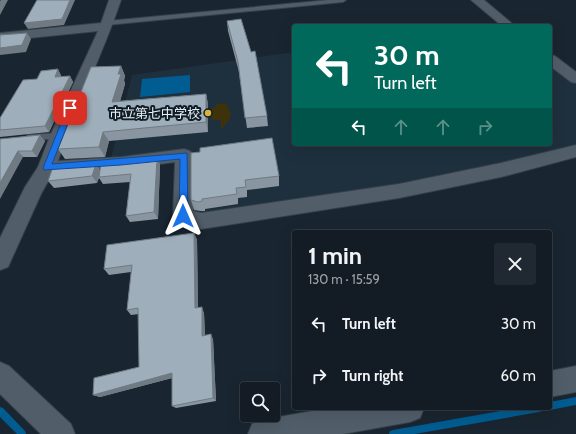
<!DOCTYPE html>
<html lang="en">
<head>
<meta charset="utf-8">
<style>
	:root { --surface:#131c24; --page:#202931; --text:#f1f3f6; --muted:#9da1a6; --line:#323a41 }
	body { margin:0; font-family:Cabin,"Noto Sans JP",sans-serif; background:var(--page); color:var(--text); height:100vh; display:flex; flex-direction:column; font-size:15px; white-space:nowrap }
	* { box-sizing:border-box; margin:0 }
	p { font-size:13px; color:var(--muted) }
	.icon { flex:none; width:22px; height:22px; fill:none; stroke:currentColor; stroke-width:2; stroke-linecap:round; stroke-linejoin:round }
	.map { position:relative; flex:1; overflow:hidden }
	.side { position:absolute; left:292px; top:230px; width:260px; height:180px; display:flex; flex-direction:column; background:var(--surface); border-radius:4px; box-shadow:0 4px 16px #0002,0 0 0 1px var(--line) }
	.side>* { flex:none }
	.guide { position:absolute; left:292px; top:24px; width:260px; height:122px; border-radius:4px; box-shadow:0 4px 16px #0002,0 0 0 1px var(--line); background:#00695c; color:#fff; overflow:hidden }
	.buttons { position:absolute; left:240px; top:382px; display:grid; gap:8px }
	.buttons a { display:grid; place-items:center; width:40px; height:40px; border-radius:4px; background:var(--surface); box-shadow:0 4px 16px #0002,0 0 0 1px var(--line); font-size:20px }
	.pin { position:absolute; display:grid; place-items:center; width:34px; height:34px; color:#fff; margin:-17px; border-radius:8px; box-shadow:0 2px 6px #0006 }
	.me { position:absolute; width:44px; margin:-22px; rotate:0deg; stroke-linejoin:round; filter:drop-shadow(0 0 3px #0008) }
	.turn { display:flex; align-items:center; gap:14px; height:84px; padding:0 16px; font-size:18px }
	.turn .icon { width:52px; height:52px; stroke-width:2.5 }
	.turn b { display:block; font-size:28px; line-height:34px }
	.lanes { display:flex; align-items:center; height:38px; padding:0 16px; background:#0003; justify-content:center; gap:20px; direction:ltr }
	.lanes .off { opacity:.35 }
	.round { display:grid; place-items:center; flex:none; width:42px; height:42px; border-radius:4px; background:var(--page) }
	.overview { display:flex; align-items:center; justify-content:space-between; height:68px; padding:0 16px }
	h1 { font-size:24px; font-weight:700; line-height:30px }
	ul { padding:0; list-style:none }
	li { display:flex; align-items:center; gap:12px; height:52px; padding:0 16px }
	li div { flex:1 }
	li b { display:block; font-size:15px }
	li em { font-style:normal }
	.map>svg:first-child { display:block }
	.built { fill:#1e303e }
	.green { fill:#3e320b }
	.water { fill:#005c91 }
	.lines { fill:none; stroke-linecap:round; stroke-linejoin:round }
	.stream { fill:#005c91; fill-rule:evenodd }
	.service-casing { stroke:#364048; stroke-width:2 }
	.minor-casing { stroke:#364048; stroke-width:2 }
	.service { fill:#515e6a; fill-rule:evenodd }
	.minor { fill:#515e6a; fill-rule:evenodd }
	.wall { fill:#8996a1 }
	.shaded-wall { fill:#6f7a83 }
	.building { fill:#9faebb; stroke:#6f7a83 }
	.route { fill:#1a73e8; stroke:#114b97 }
	.poi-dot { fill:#dbb233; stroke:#101c26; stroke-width:1.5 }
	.labels { text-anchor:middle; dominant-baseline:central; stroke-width:4; stroke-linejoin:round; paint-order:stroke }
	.far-poi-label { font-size:13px; fill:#e8f0f7; stroke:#101c26; text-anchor:end }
</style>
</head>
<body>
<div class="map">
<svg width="576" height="434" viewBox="0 0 576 434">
	<rect width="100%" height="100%" fill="#192530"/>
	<path class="built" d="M294,52V144H550V62L576,82V146L409,184L202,216L189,208L190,150L111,158L132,75Z"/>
	<path class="green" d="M226,103L231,114L229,120L221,130V120H212V108L216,107V104Z"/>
	<path class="water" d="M190,75V92L140,97L142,79Z"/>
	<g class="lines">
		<path class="stream" d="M576,397V405L550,410L547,408H550V402Z
			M0,407L3,408L25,431L26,434H17L0,417Z
			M517,408H543L542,411L539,412L415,434H389L390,431L393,430Z"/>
		<g class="service-casing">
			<path id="service" d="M329,0H346L343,2L107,25L104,23L107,21Z
				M58,133L61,134L62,136L61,138L28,141L24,138L28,135Z"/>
		</g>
		<g class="minor-casing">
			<path id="minor" d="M109,0H121C103,54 76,106 58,161L121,157L184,149L190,151L193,155V211L201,213L399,184L501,163L576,145V157L501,177L399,198L201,229L176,222L173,216L175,162L121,169L52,174L41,194L8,267L0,270V238L25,187L38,167L50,136L98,31L0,41V33L101,23Z
				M471,0H484L515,26H502Z
				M550,55L555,56L576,72V83L571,82L550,66Z
				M0,362L9,366L71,424L75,434H41L0,394Z
				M576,366V392L550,397V371Z
				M329,408H424L420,418L410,422L343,434H248L252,424L262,420Z"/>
		</g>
		<use href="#service" class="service"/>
		<use href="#minor" class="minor"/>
	</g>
	<path class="wall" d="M227,21L267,116L268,126L247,128L239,72L228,31Z
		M121,66L125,76L124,80L125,84L120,101L206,94L208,104V132L109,141L105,157L65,159L58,149Z
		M61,75V77L70,76L73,82L49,132L0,137V118L37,79Z
		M0,139L45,141L37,157H23Z
		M338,144H358L339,146Z
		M191,153L279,176V186L247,190V197L238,198V204L205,209V211H201L194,210L191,200Z
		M157,158L160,165L158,219L130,222L126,216L130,182L103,184L99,178L97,183L54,188L48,181L96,164L100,171Z
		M194,233L197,240L198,308L204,313L205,335L213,339L216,401L176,408L172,406V378L100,397L93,395L139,367V314L131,315L127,310L131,272L109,275L104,269Z"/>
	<path class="shaded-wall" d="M1,0H8L0,15V1Z
		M70,0H75L64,25L28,29L24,23Z
		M27,33L31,39L26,52L0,55V48Z
		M121,66L125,76L124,80L125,84L117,112L112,102L118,74Z
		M58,69L61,75L58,83L55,77Z
		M70,76L73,82L49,132L45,126Z
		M206,94L208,104V132L206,122Z
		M103,132L109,141L105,157L99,147Z
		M40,135L45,141L37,157L32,151Z
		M18,151L23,157L0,199V183Z
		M157,158L160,165L158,219L154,212Z
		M96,164L100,172L97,183L92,176Z
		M194,233L197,240L198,314L195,308Z
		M202,307L204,313L205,340L202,336Z
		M211,334L213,339L216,401L213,398Z
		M172,373L176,377L100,397L93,395Z"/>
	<path class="building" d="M37,0H70L62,19L24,23Z
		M241,19L251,52L255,51L267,116L245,118L238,62L227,21Z
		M27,33L22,45L0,48V35Z
		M121,66L118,74H121L112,102L206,94V122L103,132L99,147L58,149L91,67Z
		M58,69L55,77L70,76L45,126L0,130V118L23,80L37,79L41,71Z
		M40,135L32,151H18L0,183V139Z
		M272,138L279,176L245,180L246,187L236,188L237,194L202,199V201L198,202L191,200V153L200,152V148Z
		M157,158L154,212L126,216L131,174L99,177L101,164Z
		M96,164L92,176L48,181L53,167Z
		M194,233L195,308L202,307V336L211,334L213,398L172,406V373L93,395L94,378L139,367L138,308L127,310L132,265L104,269L107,245Z"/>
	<path class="route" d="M70,106L74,108L52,164L187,153L188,216L187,218H180L179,216L180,159L121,165L44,170L43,168L67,108Z"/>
	<circle class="poi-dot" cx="208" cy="113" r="4"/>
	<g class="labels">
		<g class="far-poi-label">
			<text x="200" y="113">市立第七中学校</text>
		</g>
	</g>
</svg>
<div class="buttons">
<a><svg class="icon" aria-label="search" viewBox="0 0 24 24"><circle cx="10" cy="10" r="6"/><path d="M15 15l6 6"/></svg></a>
</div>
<div class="pin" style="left:70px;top:108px;background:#d93025"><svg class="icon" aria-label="arrive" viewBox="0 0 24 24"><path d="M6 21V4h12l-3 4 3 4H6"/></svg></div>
<svg class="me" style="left:183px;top:216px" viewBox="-20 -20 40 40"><path d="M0-17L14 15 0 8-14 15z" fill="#1a73e8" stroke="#fff" stroke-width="4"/></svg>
<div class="guide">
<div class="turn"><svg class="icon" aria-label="left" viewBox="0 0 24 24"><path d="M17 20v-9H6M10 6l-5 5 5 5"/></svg><div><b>30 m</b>Turn left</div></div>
<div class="lanes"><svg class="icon" aria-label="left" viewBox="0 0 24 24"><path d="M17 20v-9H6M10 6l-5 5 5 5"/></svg><svg class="icon off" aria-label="ahead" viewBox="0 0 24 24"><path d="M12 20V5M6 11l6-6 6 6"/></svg><svg class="icon off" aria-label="ahead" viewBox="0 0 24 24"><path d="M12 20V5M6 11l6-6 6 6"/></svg><svg class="icon off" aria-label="right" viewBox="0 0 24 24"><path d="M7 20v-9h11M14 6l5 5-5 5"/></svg></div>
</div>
<section class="side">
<div class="overview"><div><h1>1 min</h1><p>130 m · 15:59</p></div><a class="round"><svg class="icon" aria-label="close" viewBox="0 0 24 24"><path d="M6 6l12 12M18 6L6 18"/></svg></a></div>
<ul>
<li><svg class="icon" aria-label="left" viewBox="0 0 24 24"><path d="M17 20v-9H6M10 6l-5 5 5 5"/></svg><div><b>Turn left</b></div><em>30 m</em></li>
<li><svg class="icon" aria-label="right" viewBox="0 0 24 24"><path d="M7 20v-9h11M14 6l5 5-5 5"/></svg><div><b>Turn right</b></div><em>60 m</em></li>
</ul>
</section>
</div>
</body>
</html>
